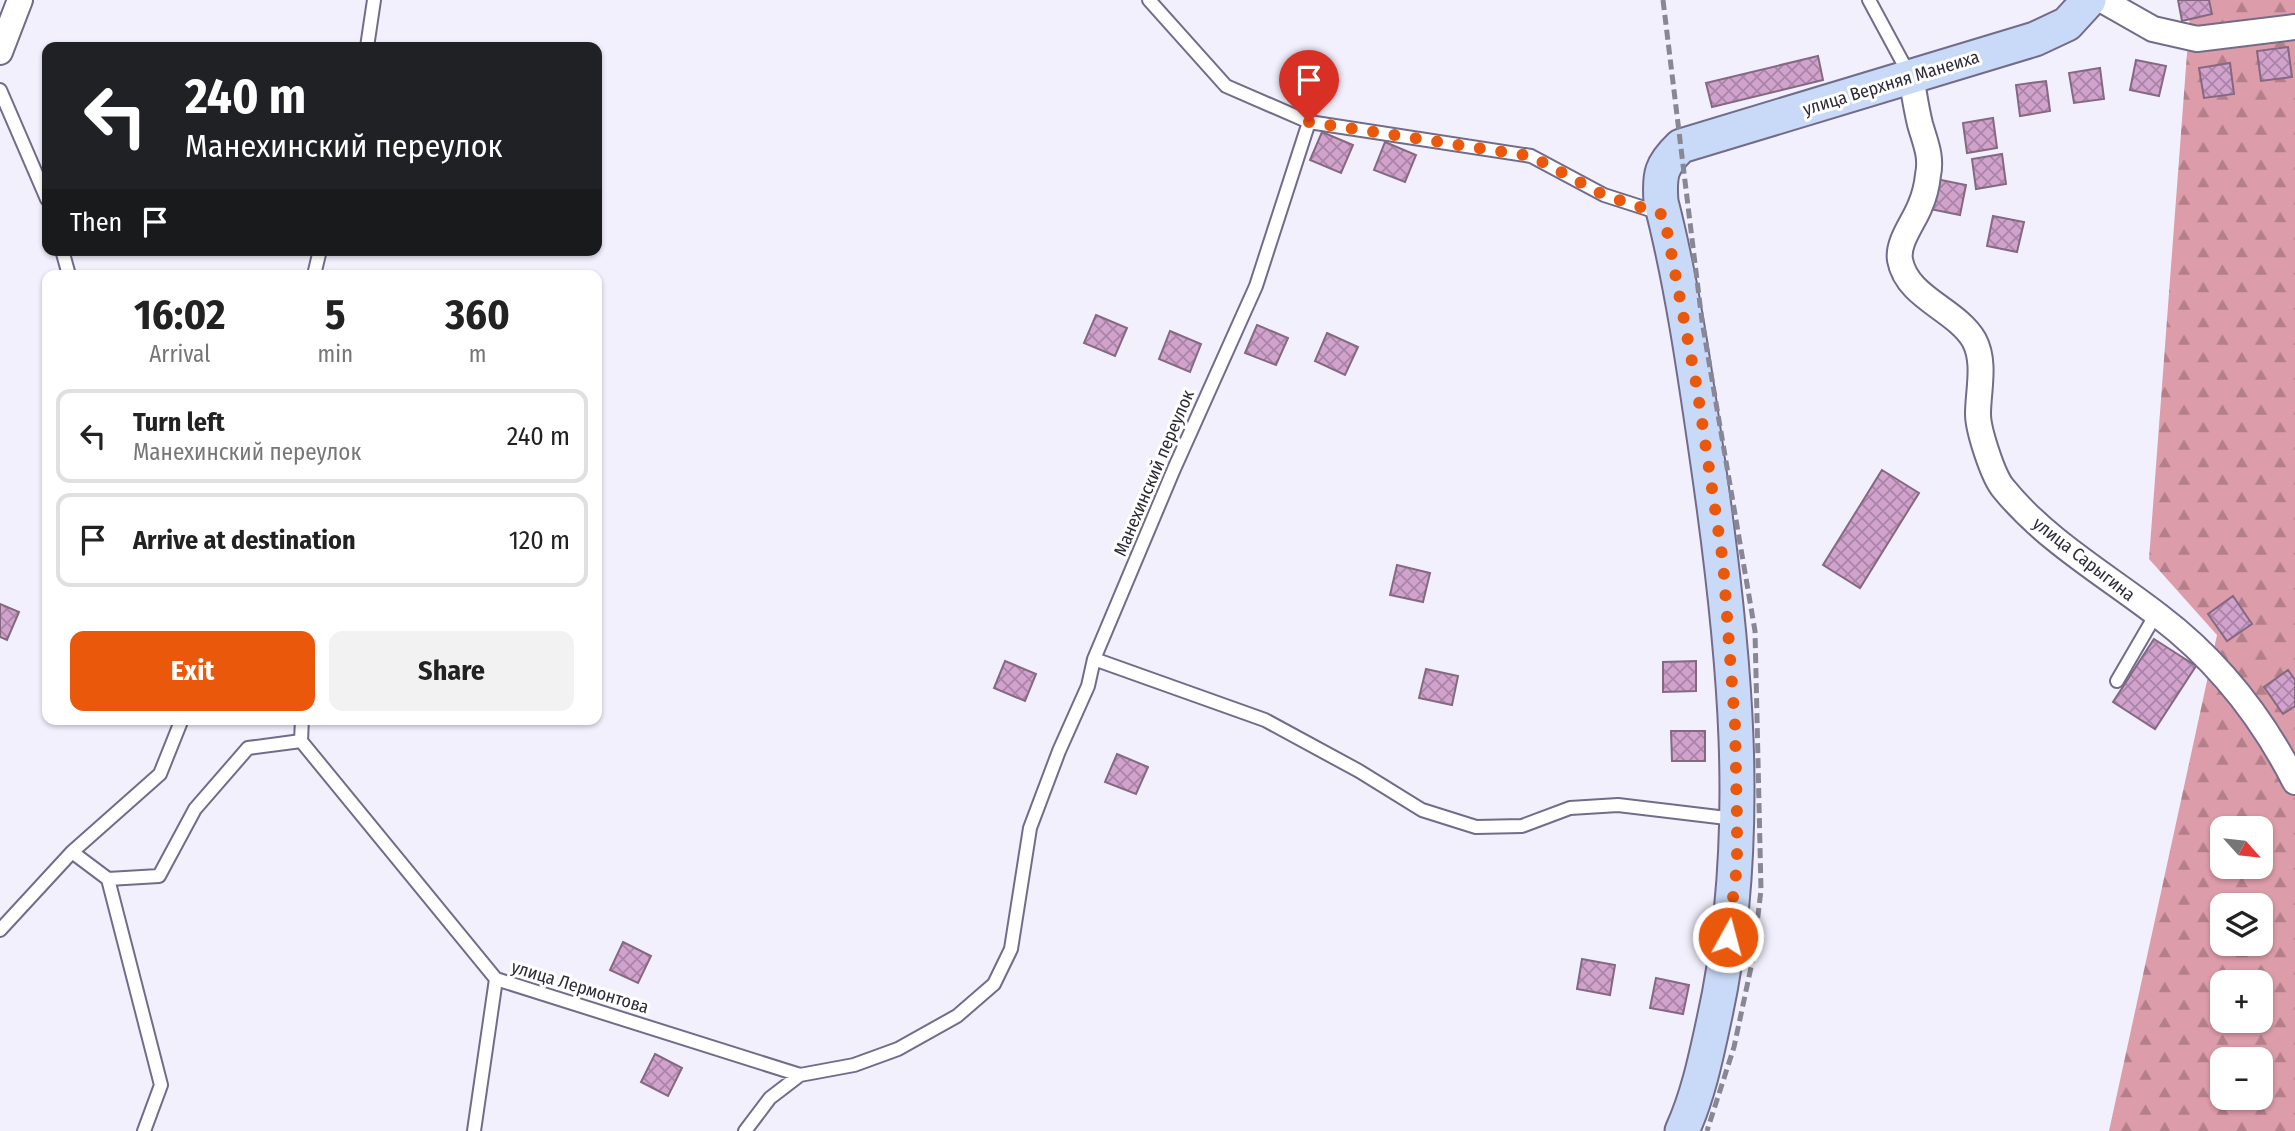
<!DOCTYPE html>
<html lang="en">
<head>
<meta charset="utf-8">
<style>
	:root { --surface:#fff; --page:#f2f2f2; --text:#222; --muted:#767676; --line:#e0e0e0; --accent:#ea580c }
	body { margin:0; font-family:"Fira Sans Condensed",sans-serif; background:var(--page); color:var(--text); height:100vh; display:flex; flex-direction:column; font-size:26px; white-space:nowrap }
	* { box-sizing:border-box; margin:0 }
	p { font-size:23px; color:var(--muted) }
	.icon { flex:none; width:38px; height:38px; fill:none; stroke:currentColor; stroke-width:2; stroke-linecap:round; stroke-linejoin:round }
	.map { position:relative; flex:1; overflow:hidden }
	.side { position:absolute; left:42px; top:270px; width:560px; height:455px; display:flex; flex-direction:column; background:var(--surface); border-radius:14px; box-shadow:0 2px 5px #0004 }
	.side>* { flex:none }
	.banner { position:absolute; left:42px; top:42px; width:560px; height:214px; border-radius:14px; box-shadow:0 2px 5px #0004; background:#202124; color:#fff; overflow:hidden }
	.needle { width:46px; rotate:117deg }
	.buttons { position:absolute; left:2210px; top:816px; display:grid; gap:14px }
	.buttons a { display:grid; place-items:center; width:63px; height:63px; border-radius:14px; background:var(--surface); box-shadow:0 2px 5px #0004; font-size:35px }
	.pin { position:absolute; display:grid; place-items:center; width:60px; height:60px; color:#fff; margin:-72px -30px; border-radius:50% 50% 50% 0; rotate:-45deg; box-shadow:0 0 7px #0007 }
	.pin .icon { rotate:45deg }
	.me { position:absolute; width:77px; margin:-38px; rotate:7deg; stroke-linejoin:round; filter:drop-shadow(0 0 5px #0008) }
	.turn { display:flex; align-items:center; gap:24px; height:147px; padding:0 28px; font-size:32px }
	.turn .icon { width:91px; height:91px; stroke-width:2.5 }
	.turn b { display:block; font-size:49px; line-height:60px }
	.then { display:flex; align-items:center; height:66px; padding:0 28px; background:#0003; gap:14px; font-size:26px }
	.eta { display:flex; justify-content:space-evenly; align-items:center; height:119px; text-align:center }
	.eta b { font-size:42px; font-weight:700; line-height:49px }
	.button { display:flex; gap:14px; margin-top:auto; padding:14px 28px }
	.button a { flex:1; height:80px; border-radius:14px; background:var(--accent); color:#fff; font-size:28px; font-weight:700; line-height:80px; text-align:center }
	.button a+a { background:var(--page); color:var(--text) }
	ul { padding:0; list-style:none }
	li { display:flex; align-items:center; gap:21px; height:94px; margin:0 14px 10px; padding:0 14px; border:4px solid var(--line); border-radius:14px }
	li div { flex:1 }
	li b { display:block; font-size:26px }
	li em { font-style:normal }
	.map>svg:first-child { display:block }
	.forest { fill:url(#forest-firs); fill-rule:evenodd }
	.building { fill:url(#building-cross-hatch); stroke:#846981; stroke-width:2 }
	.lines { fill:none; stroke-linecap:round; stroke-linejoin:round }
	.lane-casing { stroke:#736b8a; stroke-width:16 }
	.street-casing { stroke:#736b8a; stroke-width:28 }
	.secondary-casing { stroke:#736b8a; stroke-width:37 }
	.lane { stroke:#fff; stroke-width:12 }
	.street { stroke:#fff; stroke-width:24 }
	.secondary { stroke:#c9daf8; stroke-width:33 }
	.rail { stroke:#8a8795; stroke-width:5; stroke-dasharray:10 5; stroke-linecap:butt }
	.route { stroke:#ea580c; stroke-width:12; stroke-dasharray:0 21.6 }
	.labels { text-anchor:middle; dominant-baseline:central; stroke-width:6; stroke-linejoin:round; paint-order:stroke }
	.street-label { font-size:18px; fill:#2e2b38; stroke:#fff }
</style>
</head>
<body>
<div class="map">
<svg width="2295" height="1131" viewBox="0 0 2295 1131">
	<defs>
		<pattern id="forest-firs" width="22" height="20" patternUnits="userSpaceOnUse" patternTransform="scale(1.75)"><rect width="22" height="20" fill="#dd9caa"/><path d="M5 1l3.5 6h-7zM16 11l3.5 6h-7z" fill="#b47f8b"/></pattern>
		<pattern id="building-cross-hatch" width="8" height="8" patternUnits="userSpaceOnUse" patternTransform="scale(1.75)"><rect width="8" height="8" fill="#d1a2cc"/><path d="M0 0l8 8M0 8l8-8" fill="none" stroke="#aa84a7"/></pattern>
	</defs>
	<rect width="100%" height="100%" fill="#f3f0fe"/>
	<path class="forest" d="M2191,0H2295V1131H2109L2217,635L2149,559ZM2222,828H2261V866H2222ZM2222,905H2261V943H2222ZM2222,982H2261V1020H2222ZM2222,1059H2261V1097H2222Z"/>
	<path class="building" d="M2178,0H2209L2212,14L2182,21Z
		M2288,47L2292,77L2261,81L2257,51Z
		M1818,56L1823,80L1712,107L1706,83Z
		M2136,60L2166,66L2159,96L2130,90Z
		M2230,63L2234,94L2204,98L2199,68Z
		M2100,68L2104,99L2074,103L2069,73Z
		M2046,81L2050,111L2020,116L2016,85Z
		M1993,118L1997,148L1967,153L1963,123Z
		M1322,132L1353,145L1341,173L1310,160Z
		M1385,142L1416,155L1405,182L1374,170Z
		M2002,154L2006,184L1976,189L1972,159Z
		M1936,179L1966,185L1960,215L1930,209Z
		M1993,216L2024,222L2017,252L1987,246Z
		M1096,315L1127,328L1115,356L1084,343Z
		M1257,325L1288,338L1276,365L1245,353Z
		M1170,331L1201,344L1190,372L1159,359Z
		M1327,333L1358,347L1345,375L1315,361Z
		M1882,470L1919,493L1860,588L1823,565Z
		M1397,565L1430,573L1423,602L1390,595Z
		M2233,596L2252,624L2227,641L2208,614Z
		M0,604L19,612L7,640L0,637Z
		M2154,639L2196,666L2155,729L2113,702Z
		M1005,661L1036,674L1025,701L994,688Z
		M1696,661V691L1663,692V662Z
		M1426,669L1458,676L1452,705L1419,698Z
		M2288,670L2295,680V706L2283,714L2264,687Z
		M1671,731H1705V761H1672Z
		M1117,754L1148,767L1136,794L1105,782Z
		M623,942L651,956L638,983L610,970Z
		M1582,959L1615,965L1610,995L1577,989Z
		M1656,978L1689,985L1683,1014L1650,1008Z
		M655,1054L682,1068L668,1096L641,1082Z"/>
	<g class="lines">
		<g class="lane-casing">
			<path id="lane" d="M1149,0L1226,86L1309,122
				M1869,0L1910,76
				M367,47L374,0
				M0,90L47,199
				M62,250L69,275
				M314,275L320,250
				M1094,659L1265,720L1359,771L1422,810L1476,827L1522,826L1570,808L1618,805L1735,819
				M2117,681L2156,614
				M301,741L302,719
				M72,852L160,774L182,719
				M108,879L161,1085L144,1131
				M0,930L72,852L108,879L159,876L195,809L248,748L301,741L496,979
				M474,1131L496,979L800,1075
				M745,1131L770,1098L800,1075L854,1065L898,1049L957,1016L994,984L1011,949L1030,828L1059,751L1088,686L1094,659L1174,469L1256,286L1309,122L1531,156L1604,195L1660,213"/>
		</g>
		<g class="street-casing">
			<path id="street" d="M2102,0L2153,29L2197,39L2295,27
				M0,52L20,0
				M1911,77C1914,92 1916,108 1920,124C1925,142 1932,156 1928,175C1927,185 1924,197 1920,206C1914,222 1897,242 1900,260C1907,298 1956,309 1974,340C1986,362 1978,391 1978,414C1978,430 1993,476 2003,488C2045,540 2106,575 2159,616C2217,660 2262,717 2295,782"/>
		</g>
		<g class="secondary-casing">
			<path id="secondary" d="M1682,1131C1698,1096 1706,1057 1714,1020C1755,835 1734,642 1707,457C1695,374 1682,283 1661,202C1659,174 1661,165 1681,146L2035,39L2067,24L2089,0"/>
		</g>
		<use href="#lane" class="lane"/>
		<use href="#street" class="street"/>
		<use href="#secondary" class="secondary"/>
		<path class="rail" d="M1663,0L1702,321L1755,631L1761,890L1753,958L1734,1047L1707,1131"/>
	</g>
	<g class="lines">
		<path class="route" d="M1309,122L1531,156L1604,195L1664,215L1697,388L1723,562L1735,725L1737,819V866L1728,937"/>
	</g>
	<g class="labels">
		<g class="street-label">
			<text transform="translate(1891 83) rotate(-17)">улица Верхняя Манеиха</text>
			<text transform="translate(1154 473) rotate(-67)">Манехинский переулок</text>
			<text transform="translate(2084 559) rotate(38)">улица Сарыгина</text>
			<text transform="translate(580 987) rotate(17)">улица Лермонтова</text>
		</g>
	</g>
</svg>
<div class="buttons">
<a><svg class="needle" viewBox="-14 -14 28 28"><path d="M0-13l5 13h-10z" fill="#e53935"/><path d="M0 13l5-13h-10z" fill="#767676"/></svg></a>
<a><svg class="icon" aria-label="layers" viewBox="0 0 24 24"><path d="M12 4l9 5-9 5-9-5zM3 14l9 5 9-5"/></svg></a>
<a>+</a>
<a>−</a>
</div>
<div class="pin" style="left:1309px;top:122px;background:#d93025"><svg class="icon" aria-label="arrive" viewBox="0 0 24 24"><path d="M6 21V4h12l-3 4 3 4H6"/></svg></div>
<svg class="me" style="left:1728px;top:937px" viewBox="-20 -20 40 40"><circle r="17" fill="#ea580c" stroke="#fff" stroke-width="3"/><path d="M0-11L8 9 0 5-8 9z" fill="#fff"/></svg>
<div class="banner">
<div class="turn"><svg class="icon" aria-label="left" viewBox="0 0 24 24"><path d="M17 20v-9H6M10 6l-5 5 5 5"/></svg><div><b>240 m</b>Манехинский переулок</div></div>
<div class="then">Then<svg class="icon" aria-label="arrive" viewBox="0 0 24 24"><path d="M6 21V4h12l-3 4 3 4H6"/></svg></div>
</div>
<section class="side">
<div class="eta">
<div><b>16:02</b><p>Arrival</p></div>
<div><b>5</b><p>min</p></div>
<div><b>360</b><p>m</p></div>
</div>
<ul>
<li><svg class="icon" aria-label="left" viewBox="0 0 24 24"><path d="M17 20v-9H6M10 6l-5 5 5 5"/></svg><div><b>Turn left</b><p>Манехинский переулок</p></div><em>240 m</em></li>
<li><svg class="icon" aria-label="arrive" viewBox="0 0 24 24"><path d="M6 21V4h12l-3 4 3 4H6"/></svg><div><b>Arrive at destination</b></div><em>120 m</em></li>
</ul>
<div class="button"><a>Exit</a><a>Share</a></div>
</section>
</div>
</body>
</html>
